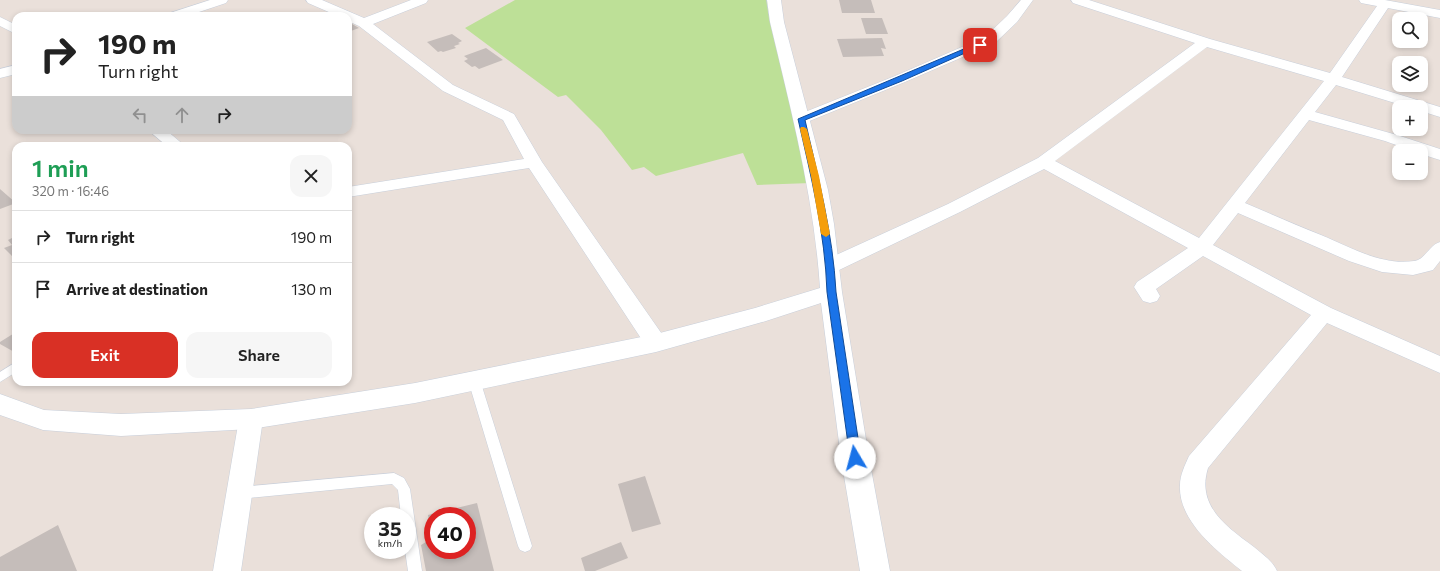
<!DOCTYPE html>
<html lang="en">
<head>
<meta charset="utf-8">
<style>
	:root { --surface:#fff; --page:#f6f6f6; --text:#222; --muted:#767676; --line:#e0e0e0; --accent:#d93025 }
	body { margin:0; font-family:Commissioner,sans-serif; background:var(--page); color:var(--text); height:100vh; display:flex; flex-direction:column; font-size:15px; white-space:nowrap }
	* { box-sizing:border-box; margin:0 }
	p { font-size:13px; color:var(--muted) }
	.icon { flex:none; width:22px; height:22px; fill:none; stroke:currentColor; stroke-width:2; stroke-linecap:round; stroke-linejoin:round }
	.map { position:relative; flex:1; overflow:hidden }
	.drawer { position:absolute; left:12px; top:142px; width:340px; height:244px; display:flex; flex-direction:column; background:var(--surface); border-radius:12px; box-shadow:0 2px 6px #0003 }
	.drawer>* { flex:none }
	.hud { position:absolute; left:12px; top:12px; width:340px; height:122px; border-radius:12px; box-shadow:0 2px 6px #0003; background:#fff; color:var(--text); overflow:hidden }
	.fabs { position:absolute; left:1392px; top:12px; display:grid; gap:8px }
	.fabs a { display:grid; place-items:center; width:36px; height:36px; border-radius:8px; background:var(--surface); box-shadow:0 2px 6px #0003; font-size:20px }
	.speed { position:absolute; left:364px; top:507px; display:flex; gap:8px; font-size:20px; font-weight:700; text-align:center }
	.speed>* { display:grid; place-content:center; width:52px; height:52px; border-radius:50%; background:var(--surface); box-shadow:0 2px 6px #0003; line-height:1 }
	.speed small { font-size:10px; font-weight:400 }
	.speed .limit { border:6px solid #d22; background:#fff; color:#111 }
	.pin { position:absolute; display:grid; place-items:center; width:34px; height:34px; color:#fff; margin:-17px; border-radius:8px; box-shadow:0 2px 6px #0006 }
	.me { position:absolute; width:44px; margin:-22px; rotate:352deg; stroke-linejoin:round; filter:drop-shadow(0 0 3px #0008) }
	.turn { display:flex; align-items:center; gap:14px; height:84px; padding:0 20px; font-size:18px }
	.turn .icon { width:52px; height:52px; stroke-width:2.5 }
	.turn b { display:block; font-size:28px; line-height:34px }
	.lanes { display:flex; align-items:center; height:38px; padding:0 20px; background:#0003; justify-content:center; gap:20px; direction:ltr }
	.lanes .off { opacity:.35 }
	.round { display:grid; place-items:center; flex:none; width:42px; height:42px; border-radius:12px; background:var(--page) }
	.headline { display:flex; align-items:center; justify-content:space-between; height:68px; padding:0 20px }
	h1 { font-size:24px; font-weight:600; line-height:30px; color:#1e9e55 }
	.action { display:flex; gap:8px; margin-top:auto; padding:8px 20px }
	.action a { flex:1; height:46px; border-radius:12px; background:var(--accent); color:#fff; font-size:16px; font-weight:600; line-height:46px; text-align:center }
	.action a+a { background:var(--page); color:var(--text) }
	ul { padding:0; list-style:none }
	li { display:flex; align-items:center; gap:12px; height:52px; padding:0 20px; border-top:1px solid var(--line) }
	li div { flex:1 }
	li b { display:block; font-size:15px }
	li em { font-style:normal }
	.map>svg:first-child { display:block }
	.green { fill:#bde097 }
	.building { fill:#c5bdba; fill-rule:evenodd }
	.lines { fill:none; stroke-linecap:round; stroke-linejoin:round }
	.service-casing { stroke:#c8cfda; stroke-width:1 }
	.minor-casing { stroke:#c8cfda; stroke-width:1 }
	.tertiary-casing { stroke:#c8cfda; stroke-width:1 }
	.service { fill:#fff; fill-rule:evenodd }
	.minor { fill:#fff; fill-rule:evenodd }
	.tertiary { fill:#fff; fill-rule:evenodd }
	.route { fill:#1a73e8; stroke:#114b97 }
	.slow { fill:#f59e0b }
</style>
</head>
<body>
<div class="map">
<svg width="1440" height="571" viewBox="0 0 1440 571">
	<rect width="100%" height="100%" fill="#eae0da"/>
	<path class="green" d="M515,0H769L811,183L757,185L743,153L656,176L644,167L632,170L601,130L566,95L558,97L465,28Z"/>
	<path class="building" d="M839,0H871L875,13H842Z
		M861,18H882L888,34H866Z
		M352,24L359,28L348,32V26Z
		M452,34L462,41L458,43L460,44L454,46L456,48L443,52L441,51L438,52L427,42Z
		M882,38L886,49L881,48L884,56L843,57L837,39Z
		M486,48L503,60L479,69L475,66L472,67L464,61L468,59L464,56Z
		M0,189L16,203L0,209Z
		M16,236V260L4,248L12,245L8,240Z
		M16,332V353L0,344V342Z
		M645,476L661,524L632,532L618,484Z
		M477,503L494,571H426L421,545L431,539L428,515ZM433,516H467V550H433Z
		M58,525L77,571H0V557Z
		M621,542L628,558L595,571H585L581,558Z"/>
	<g class="lines">
		<g class="service-casing">
			<path id="service" d="M16,362V372L0,382V372Z
				M474,376L478,377L480,380L532,546L530,550L525,552L520,550L518,546L468,380L470,377Z
				M394,473L404,478L410,489L422,571H408L405,550H407V516H401L398,490L392,484L239,499L234,497L233,493L234,489L239,487Z"/>
		</g>
		<g class="minor-casing">
			<path id="minor" d="M210,0H228L226,3L187,16H169L170,13Z
				M306,0H322L364,18L411,0H428L426,3L373,24L453,85L514,114L542,162L664,337L667,343L664,349L656,351L648,349L529,168L348,197V187L524,159L503,120L443,91L359,26L348,21V16H338L308,3Z
				M1021,0H1033L1017,22L995,43L905,82L807,122L801,124L795,122L793,119L795,116L895,76L985,37L1007,16Z
				M1071,0H1089L1210,39L1330,73L1377,6L1361,3L1359,0H1385L1440,10V18L1388,8L1342,77L1440,107V117L1421,111V107H1408L1336,85L1315,112L1397,135L1440,149V160L1421,154V151H1413L1385,141L1309,120L1245,203C1271,214 1296,225 1321,235C1350,247 1382,266 1414,261C1425,260 1429,245 1440,242V261L1433,270L1413,275L1382,272L1349,261L1238,213L1213,245L1331,308L1440,356V373L1327,323L1208,468C1196,506 1227,527 1254,547C1263,555 1272,560 1277,571H1242C1217,551 1178,521 1180,485C1180,475 1185,465 1189,456L1311,315L1203,256L1156,289L1160,296L1157,301L1150,303L1143,301L1134,287L1137,282L1188,248L1044,169L960,212L837,271L830,272L823,271L820,266L823,261L948,204L1038,158L1195,43L1073,3ZM1207,47L1324,81L1199,238L1055,161Z
				M0,17L16,25V34L0,26Z
				M16,65V74L0,78V69Z
				M148,130H166L185,146H167Z
				M251,410L259,412L263,419L241,571H213L239,419L243,412Z"/>
		</g>
		<g class="tertiary-casing">
			<path id="tertiary" d="M767,0H781L784,22L828,190L834,224L842,292L869,458L890,571H860L841,458L821,303L766,321L656,352L415,403L251,429L121,436L43,430L0,415V394L44,410L121,414L251,409L415,383L656,334L755,308L820,288C814,197 791,110 770,22Z"/>
		</g>
		<use href="#service" class="service"/>
		<use href="#minor" class="minor"/>
		<use href="#tertiary" class="tertiary"/>
	</g>
	<path class="route" d="M978,43L983,45L902,81L805,120C818,177 833,234 836,292L861,458L859,462L855,463L851,462L850,458L827,292C825,233 811,176 798,119Z"/>
	<path class="slow" d="M801,127H804L807,129L819,176L830,234L826,237L821,234L811,176L800,129Z"/>
</svg>
<div class="fabs">
<a><svg class="icon" aria-label="search" viewBox="0 0 24 24"><circle cx="10" cy="10" r="6"/><path d="M15 15l6 6"/></svg></a>
<a><svg class="icon" aria-label="layers" viewBox="0 0 24 24"><path d="M12 4l9 5-9 5-9-5zM3 14l9 5 9-5"/></svg></a>
<a>+</a>
<a>−</a>
</div>
<div class="speed"><div>35<small>km/h</small></div><div class="limit">40</div></div>
<div class="pin" style="left:980px;top:45px;background:#d93025"><svg class="icon" aria-label="arrive" viewBox="0 0 24 24"><path d="M6 21V4h12l-3 4 3 4H6"/></svg></div>
<svg class="me" style="left:855px;top:458px" viewBox="-20 -20 40 40"><circle r="19" fill="#fff"/><path d="M0-13L10 11 0 6-10 11z" fill="#1a73e8"/></svg>
<div class="hud">
<div class="turn"><svg class="icon" aria-label="right" viewBox="0 0 24 24"><path d="M7 20v-9h11M14 6l5 5-5 5"/></svg><div><b>190 m</b>Turn right</div></div>
<div class="lanes"><svg class="icon off" aria-label="left" viewBox="0 0 24 24"><path d="M17 20v-9H6M10 6l-5 5 5 5"/></svg><svg class="icon off" aria-label="ahead" viewBox="0 0 24 24"><path d="M12 20V5M6 11l6-6 6 6"/></svg><svg class="icon" aria-label="right" viewBox="0 0 24 24"><path d="M7 20v-9h11M14 6l5 5-5 5"/></svg></div>
</div>
<section class="drawer">
<div class="headline"><div><h1>1 min</h1><p>320 m · 16:46</p></div><a class="round"><svg class="icon" aria-label="close" viewBox="0 0 24 24"><path d="M6 6l12 12M18 6L6 18"/></svg></a></div>
<ul>
<li><svg class="icon" aria-label="right" viewBox="0 0 24 24"><path d="M7 20v-9h11M14 6l5 5-5 5"/></svg><div><b>Turn right</b></div><em>190 m</em></li>
<li><svg class="icon" aria-label="arrive" viewBox="0 0 24 24"><path d="M6 21V4h12l-3 4 3 4H6"/></svg><div><b>Arrive at destination</b></div><em>130 m</em></li>
</ul>
<div class="action"><a>Exit</a><a>Share</a></div>
</section>
</div>
</body>
</html>
